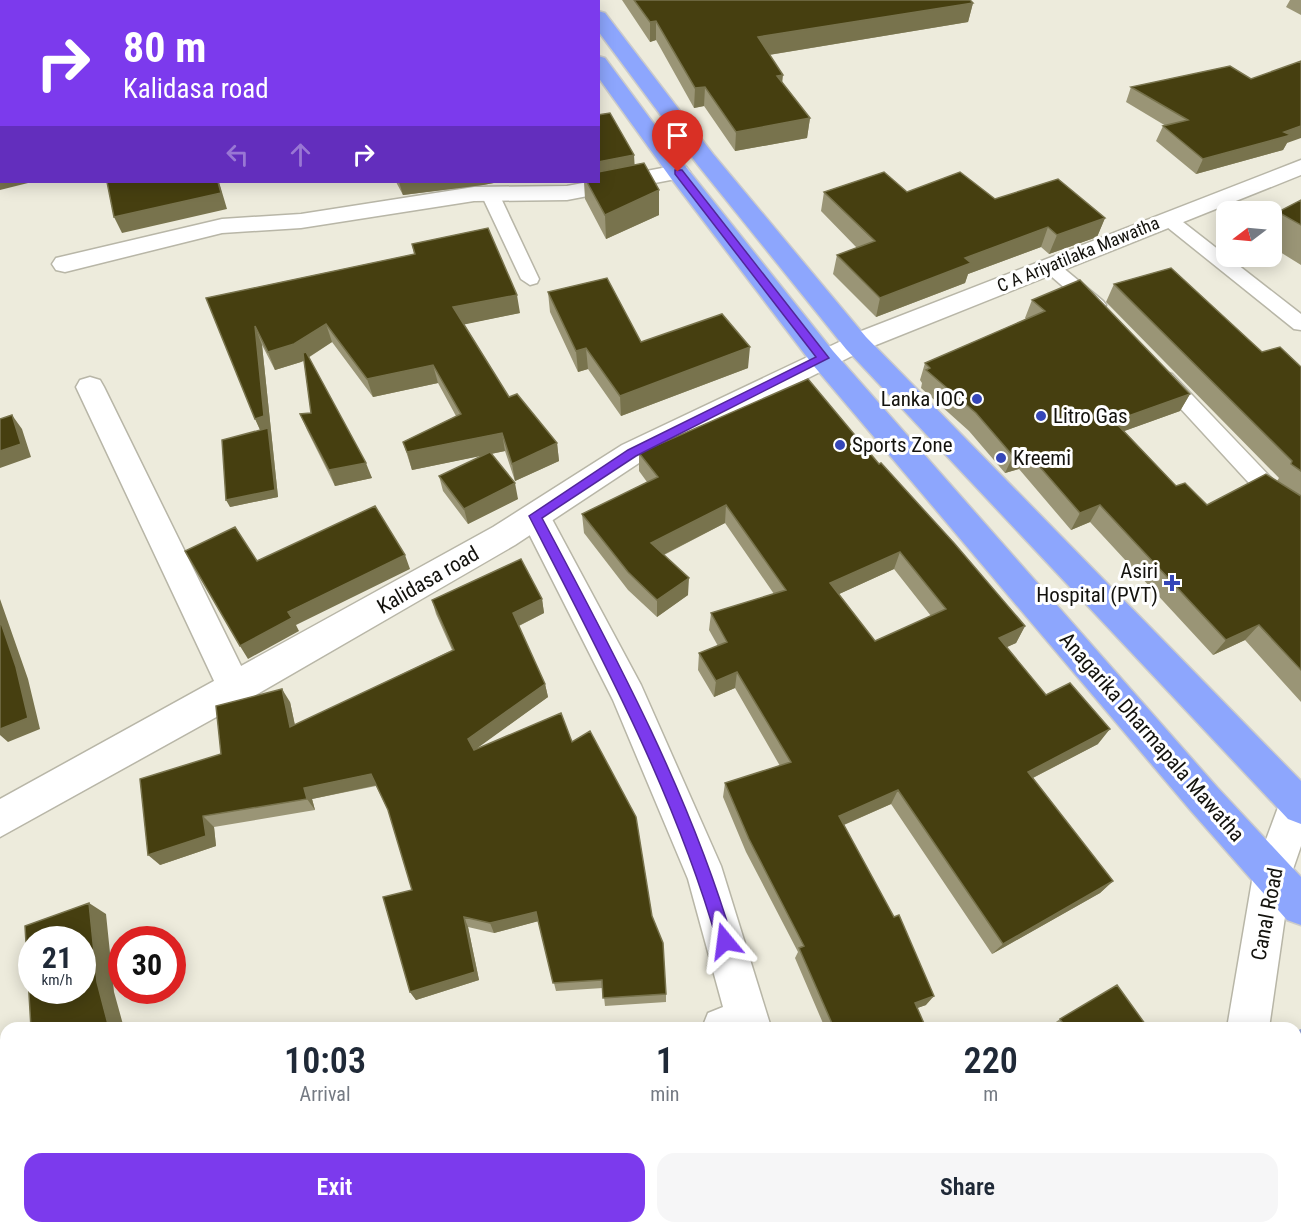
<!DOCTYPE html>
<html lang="en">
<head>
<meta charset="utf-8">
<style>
	:root { --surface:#fff; --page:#f6f6f7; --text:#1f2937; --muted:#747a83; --accent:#7c3aed }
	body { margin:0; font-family:"Roboto Condensed",sans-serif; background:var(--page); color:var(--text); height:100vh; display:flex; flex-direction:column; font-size:22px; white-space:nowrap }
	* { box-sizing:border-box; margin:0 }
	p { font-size:20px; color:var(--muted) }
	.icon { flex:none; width:33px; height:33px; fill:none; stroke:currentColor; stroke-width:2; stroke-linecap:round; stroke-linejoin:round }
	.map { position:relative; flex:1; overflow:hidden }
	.details { position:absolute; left:0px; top:1022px; width:1302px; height:212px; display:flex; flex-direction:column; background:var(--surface); border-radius:18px 18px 0 0; box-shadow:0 3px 15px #0003 }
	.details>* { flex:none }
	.banner { position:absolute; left:0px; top:0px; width:600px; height:183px; box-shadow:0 3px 15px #0003; background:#7c3aed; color:#fff; overflow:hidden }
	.needle { width:39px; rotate:254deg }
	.fabs { position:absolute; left:1216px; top:201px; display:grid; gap:12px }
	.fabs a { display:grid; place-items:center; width:66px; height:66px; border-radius:12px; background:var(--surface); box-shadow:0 3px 15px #0003; font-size:30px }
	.speed { position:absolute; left:18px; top:926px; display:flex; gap:12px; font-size:30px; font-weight:700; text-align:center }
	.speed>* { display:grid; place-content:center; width:78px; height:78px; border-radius:50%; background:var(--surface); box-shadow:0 3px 15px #0003; line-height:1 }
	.speed small { font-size:15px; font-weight:400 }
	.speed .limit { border:9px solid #d22; background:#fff; color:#111 }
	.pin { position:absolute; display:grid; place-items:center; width:51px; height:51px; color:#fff; margin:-62px -26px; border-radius:50% 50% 50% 0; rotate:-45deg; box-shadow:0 0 6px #0007 }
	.pin .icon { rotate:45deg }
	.me { position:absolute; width:66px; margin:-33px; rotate:344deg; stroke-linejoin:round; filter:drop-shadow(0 0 4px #0008) }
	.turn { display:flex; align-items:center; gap:21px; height:126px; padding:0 24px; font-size:27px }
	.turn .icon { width:78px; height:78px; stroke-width:2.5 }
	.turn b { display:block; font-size:42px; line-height:51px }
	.lanes { display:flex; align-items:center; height:57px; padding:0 24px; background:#0003; justify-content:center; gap:30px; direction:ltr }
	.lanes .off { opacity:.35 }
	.eta { display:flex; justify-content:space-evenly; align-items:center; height:102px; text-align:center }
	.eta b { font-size:36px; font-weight:600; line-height:42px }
	.cta { display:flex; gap:12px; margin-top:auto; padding:12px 24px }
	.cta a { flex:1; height:69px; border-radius:18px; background:var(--accent); color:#fff; font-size:24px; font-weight:600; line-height:69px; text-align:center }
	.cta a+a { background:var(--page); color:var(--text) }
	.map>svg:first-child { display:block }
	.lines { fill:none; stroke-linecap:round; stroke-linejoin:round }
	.canal { fill:#8c9dd3; fill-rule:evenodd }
	.lane-casing { stroke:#b8b6a7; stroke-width:3 }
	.street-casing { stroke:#b8b6a7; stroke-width:3 }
	.secondary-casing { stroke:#b8b6a7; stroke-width:3 }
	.highway-casing { stroke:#cbcbca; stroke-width:3 }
	.lane { fill:#fff; fill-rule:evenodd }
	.street { fill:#fff; fill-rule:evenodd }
	.secondary { fill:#fff; fill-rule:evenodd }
	.highway { fill:#8da6fd; fill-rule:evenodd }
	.wall { fill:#9a9576; fill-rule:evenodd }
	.shaded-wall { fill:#78734d }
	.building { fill:#463f10; stroke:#78734d; stroke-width:1.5; fill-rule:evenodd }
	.route { fill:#7c3aed; stroke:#51269a; stroke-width:1.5 }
	.poi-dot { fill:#3546b8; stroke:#fff; stroke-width:2 }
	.labels { text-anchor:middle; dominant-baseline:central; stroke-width:6; stroke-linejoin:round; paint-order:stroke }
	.far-street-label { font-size:18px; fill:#13120d; stroke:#fff }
	.poi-label { font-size:21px; fill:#13120d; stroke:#fff; text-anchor:start }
	.street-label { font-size:21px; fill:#13120d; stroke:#fff }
</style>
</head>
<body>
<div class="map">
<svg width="1301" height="1232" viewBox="0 0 1301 1232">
	<rect width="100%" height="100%" fill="#edebdc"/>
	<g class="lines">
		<path class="canal" d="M1301,1029V1122L1296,1124V1031Z
			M1296,1204L1301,1209V1232H1249V1227H1296Z"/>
		<g class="lane-casing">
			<path id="lane" d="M490,189L499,194L539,279L537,283L530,285L521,279L481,194Z
				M1168,214L1174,215L1301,314V330L1294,329L1162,223L1159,219Z
				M1050,260L1056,262L1103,301L1106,305L1103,309H1089L1044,270L1041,266L1044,262Z
				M1165,372L1172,374L1276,483L1301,500V521L1260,495L1158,384L1155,379L1158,374Z"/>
		</g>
		<g class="street-casing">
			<path id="street" d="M1301,160V175L866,349L856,352L846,349L843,343L846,337Z
				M678,165L686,167L690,172L686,177L567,200L474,201L301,228L222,233L65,272L56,270L52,264L56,258L222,219L301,214L474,187L567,186Z
				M90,377L100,380L104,387L247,678L252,689L247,700L235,704L223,700L76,387L80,380Z
				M535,504L546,508L641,685L721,866L770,1024L769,1028H702L708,1013L723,1007L688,879L613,700L520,516L524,508Z
				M1297,786L1301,787V846L1291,875L1269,1028H1227L1253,875L1284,791Z
				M1193,1227H1239V1232H1193Z"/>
		</g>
		<g class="secondary-casing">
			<path id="secondary" d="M856,334L866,337L869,343L866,349L642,461L515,545L247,700L0,837V799L493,527L622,445Z"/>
		</g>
		<g class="highway-casing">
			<path id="highway" d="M544,0H564V2H545Z
				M598,11L605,13L713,154L866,337L1301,781V824L1288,819L846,349L697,164L598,31Z
				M598,56L605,58L686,167L833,351L1217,787L1301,877V925L1287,920L1191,811L813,365L670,177L598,77Z"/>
		</g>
		<use href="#lane" class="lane"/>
		<use href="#street" class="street"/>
		<use href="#secondary" class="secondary"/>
		<use href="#highway" class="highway"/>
	</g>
	<path class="wall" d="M622,0H970L973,3L968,22L769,55L782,82L810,118L807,138L735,151L704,106L694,108L656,40L650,42Z
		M1290,0H1301V15L1286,7Z
		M1131,87L1287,143L1283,150L1196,174L1156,141L1163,126H1166L1126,102Z
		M634,165L659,215L606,239L585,199L584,182H598Z
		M396,182H499L483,185L403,195Z
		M824,192H907L1105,218L1097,237L1049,254L1041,247L968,274L965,283L876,317L833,274L837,255L857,248L821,211Z
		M1301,200V265L1272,247V223L1278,212Z
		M412,244L520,313L464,324L509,397L557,443L559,461L515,481L505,451L491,454L518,499L468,524L443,491L439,476L484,455L412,470L403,442L456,416L438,383L373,397L332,342L308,358L372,478L335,486L307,430L300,414L311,413L304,361L275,370L262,345L278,497L230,507L260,430L206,298L414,254Z
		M1114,284L1262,352L1301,367V702L1245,640L1213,655L1090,522L1071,530L1019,469L1005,473L969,431L921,388L922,383L920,380L925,363L1026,319L1025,318L1032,300L1190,394L1180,411L1124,431L1176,486L1207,505L1277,481L1279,478L1106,302Z
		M548,292L641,342L748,368L621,416L588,369L578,372L550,312Z
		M639,453L879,464L1025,626L1016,643L1006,647L1046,695L1098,744L1033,778L1113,881L1100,893L992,954L891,804L844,825L926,1005L917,1008L926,1028H825L795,958L798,952L746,852L723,797L725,783L780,766L735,688L714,697L698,670L699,653L718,646L709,630L711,613L774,594L725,523L664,555L688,595L657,617L628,590L584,533L582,514L647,482L639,471ZM894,569L931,616L875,641L839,594Z
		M542,599L544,613L519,626L545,684L548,697L475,749L572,742L652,916L666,994V1002L605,1006L603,988L556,991L538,921L494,933L468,927L479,980L416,1000L410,992L412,890L388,810L376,786L312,799L315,810L214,827L216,846L160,865L221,754L290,702L295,725L452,650L436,614L432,600Z
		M1060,1019L1148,1028H1050L1049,1027Z
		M726,1227H818L819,1232H728Z
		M972,1227H1064L1065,1232H961L960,1230Z"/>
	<path class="shaded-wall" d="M973,3L968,22L756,57L758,37Z
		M656,21V40L650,42V22Z
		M783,75L781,94L777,76Z
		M705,87L704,106L694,108L695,88Z
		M810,118L807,138L735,151L736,132Z
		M1301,126V138L1287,143L1283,150L1196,174L1203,159Z
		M634,155L635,171L598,178V162Z
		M2,171V182H32L0,190V172Z
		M218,182H219L227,209L122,233L114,217Z
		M399,182H499L483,185L403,195Z
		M659,190V215L606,239L605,215Z
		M1105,218L1097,237L1049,254L1057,235Z
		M1048,227L1041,247L968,274L965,283L876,317L880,298L965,258Z
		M517,295L520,313L457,326L453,307Z
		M326,324L332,342L301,362L275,370L268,352Z
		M255,326L262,345L278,497L230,507L226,500L263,436L255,419Z
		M750,347L748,368L621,416L620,396Z
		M586,348L588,369L578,372L576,351Z
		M433,365L438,383L373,397L367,379Z
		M1190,394L1180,411L1105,438L1114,421Z
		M12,415L22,429L31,457L0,468V451Z
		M502,433L505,451L412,470L407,452Z
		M557,443L559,461L515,481L512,464Z
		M1026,451L1019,469L1005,473L1013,456Z
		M366,463L372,478L335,486L329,470Z
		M515,483L518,499L468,524L464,509Z
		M726,505L725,523L651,561V543Z
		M1100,505L1090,522L1071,530L1080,513Z
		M900,552L894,569L826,600L830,583Z
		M405,555L410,569L296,625L299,631L248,659L240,646L288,612Z
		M689,578L688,595L657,617V600Z
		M0,599L28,679L40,729L8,742L0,735Z
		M542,599L544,613L516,627L513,613Z
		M1259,625L1245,640L1213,655L1226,640Z
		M1025,626L1016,643L990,655L999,638Z
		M737,672L735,688L714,697L716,681Z
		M545,684L548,697L472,752L468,739Z
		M282,689L290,702L298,740L290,727Z
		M1110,729L1098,744L1017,786L1028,772Z
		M371,774L377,785L312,799L315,810L307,799L304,788Z
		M898,790L891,804L834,829L839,816Z
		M203,816L214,827L216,846L160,865L148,855Z
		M1113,881L1100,893L992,954L1003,944Z
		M89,903L106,914L114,992L124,1028H109L97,982Z
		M536,912L539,921L494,933L490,923Z
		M464,917L468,927L479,980L416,1000L410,992Z
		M934,996L926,1005L906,1012L915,1003Z
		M154,1227H171L172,1232H155Z
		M246,1227H267L252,1232H230Z
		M446,1227H460L445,1232H430Z"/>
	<path class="building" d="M0,0H527L528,1L2,2V171L0,172Z
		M634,0H970L973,3L758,37L783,75L777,76L810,118L736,132L705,87L695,88L656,21L650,22Z
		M1301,61V126L1284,132L1291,135L1203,159L1163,126L1188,120L1131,87L1230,66L1251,79Z
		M610,113L634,155L598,162V115Z
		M644,163L659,190L605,215L587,182H598V172Z
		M884,172L907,192L960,172L995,199L1058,179L1105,218L1057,235L1048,227L965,258L971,263L880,298L837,255L875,241L824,192Z
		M107,182H218L221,193L114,217Z
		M1301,200V225L1278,212Z
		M488,228L517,295L453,307L509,397L517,394L557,443L512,464L502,433L407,452L403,442L461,414L433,365L367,379L326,324L294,344L268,352L255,326L264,416L255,419L206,298L415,254L412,244Z
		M1171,268L1262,352L1280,347L1301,367V471L1291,464L1292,461L1114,284Z
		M607,278L641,342L722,314L750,347L620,396L586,348L576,351L548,292Z
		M1080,280L1190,394L1114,421L1176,486L1185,483L1207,505L1266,474L1301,496V670L1259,625L1226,640L1100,505L1080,513L1026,451L1013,456L976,413L926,370L930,368L925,363L1045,311L1032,300Z
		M306,352L366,463L329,470L300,414L311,413L303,353Z
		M808,379L879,464L881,463L954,543L1025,626L999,638L1046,695L1070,683L1110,729L1028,772L1113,881L1003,944L898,790L839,816L894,917L899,915L934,996L915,1003L926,1028H834L799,948L804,946L749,839L725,783L791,762L737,672L716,681L699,653L727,642L711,613L786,590L726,505L651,543L689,578L657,600L628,572L582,514L658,477L639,453ZM900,552L946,609L875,641L830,583Z
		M12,415L21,444L0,451V419Z
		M268,428L275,490L226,500L222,440Z
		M490,452L515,483L464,509L439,476Z
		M375,506L405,555L288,612L292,618L240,646L185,551L235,527L257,561Z
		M521,559L542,599L513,613L545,684L468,739L474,750L561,713L572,742L590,731L636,817L652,916L663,943L666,994L603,998L602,980L553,983L536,912L490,923L464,917L475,972L410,992L383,897L412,890L388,810L371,774L304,788L307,799L203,816L206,836L148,855L140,779L221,754L216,706L282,689L290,727L454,650L432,600Z
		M0,620L16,667L28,718L0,729Z
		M89,903L97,982L109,1028H31L25,926ZM32,939H82V990H32Z
		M1117,985L1148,1028H1066L1060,1019Z
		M6,1189V1207L4,1190Z
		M9,1227H154L155,1232H9Z
		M216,1227H246L230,1232H216Z
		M340,1227H446L430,1232H340Z
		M730,1227H818L819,1232H731Z
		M974,1227H1064L1065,1232H975Z"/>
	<path class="route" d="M675,170H682L829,358L636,456L542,518C615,655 689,792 733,941L731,947L725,950L719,947L717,941C674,792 600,654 529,516L628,450L816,357L675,174Z"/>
	<g class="poi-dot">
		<circle cx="977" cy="399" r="6"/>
		<circle cx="1041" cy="416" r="6"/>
		<circle cx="840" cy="445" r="6"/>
		<circle cx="1001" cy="458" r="6"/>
		<path d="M1169 574h6v6h6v6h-6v6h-6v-6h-6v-6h6z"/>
	</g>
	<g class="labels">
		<g class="far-street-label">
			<text transform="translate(1078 254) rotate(-22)">C A Ariyatilaka Mawatha</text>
		</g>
		<g class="poi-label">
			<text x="965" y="399" text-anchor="end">Lanka IOC</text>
			<text x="1053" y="416">Litro Gas</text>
			<text x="852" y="445">Sports Zone</text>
			<text x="1013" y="458">Kreemi</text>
			<text x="1158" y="571" text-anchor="end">Asiri<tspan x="1158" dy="24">Hospital (PVT)</tspan></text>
		</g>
		<g class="street-label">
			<text transform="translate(428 580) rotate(-30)">Kalidasa road</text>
			<text transform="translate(1152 737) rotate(49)">Anagarika Dharmapala Mawatha</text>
			<text transform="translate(1267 914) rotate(-79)">Canal Road</text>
		</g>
	</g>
</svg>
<div class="fabs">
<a><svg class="needle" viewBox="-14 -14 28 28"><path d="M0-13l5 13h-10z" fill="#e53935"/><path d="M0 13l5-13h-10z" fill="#747a83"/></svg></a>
</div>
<div class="speed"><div>21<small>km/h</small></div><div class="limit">30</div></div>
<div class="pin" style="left:678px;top:172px;background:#d93025"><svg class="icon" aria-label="arrive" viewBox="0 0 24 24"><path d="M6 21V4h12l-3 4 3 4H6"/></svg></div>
<svg class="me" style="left:725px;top:941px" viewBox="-20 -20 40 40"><path d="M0-17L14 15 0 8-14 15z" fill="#7c3aed" stroke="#fff" stroke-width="4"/></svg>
<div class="banner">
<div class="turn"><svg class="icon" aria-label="right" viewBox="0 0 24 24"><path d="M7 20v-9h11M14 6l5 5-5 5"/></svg><div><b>80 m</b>Kalidasa road</div></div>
<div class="lanes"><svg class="icon off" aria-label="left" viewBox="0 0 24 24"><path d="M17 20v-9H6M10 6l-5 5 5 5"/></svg><svg class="icon off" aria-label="ahead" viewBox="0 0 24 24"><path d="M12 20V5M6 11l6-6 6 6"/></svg><svg class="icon" aria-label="right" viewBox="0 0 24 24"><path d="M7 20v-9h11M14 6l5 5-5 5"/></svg></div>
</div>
<section class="details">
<div class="eta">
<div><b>10:03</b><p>Arrival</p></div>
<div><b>1</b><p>min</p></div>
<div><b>220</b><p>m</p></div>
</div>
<div class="cta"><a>Exit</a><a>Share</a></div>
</section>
</div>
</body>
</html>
